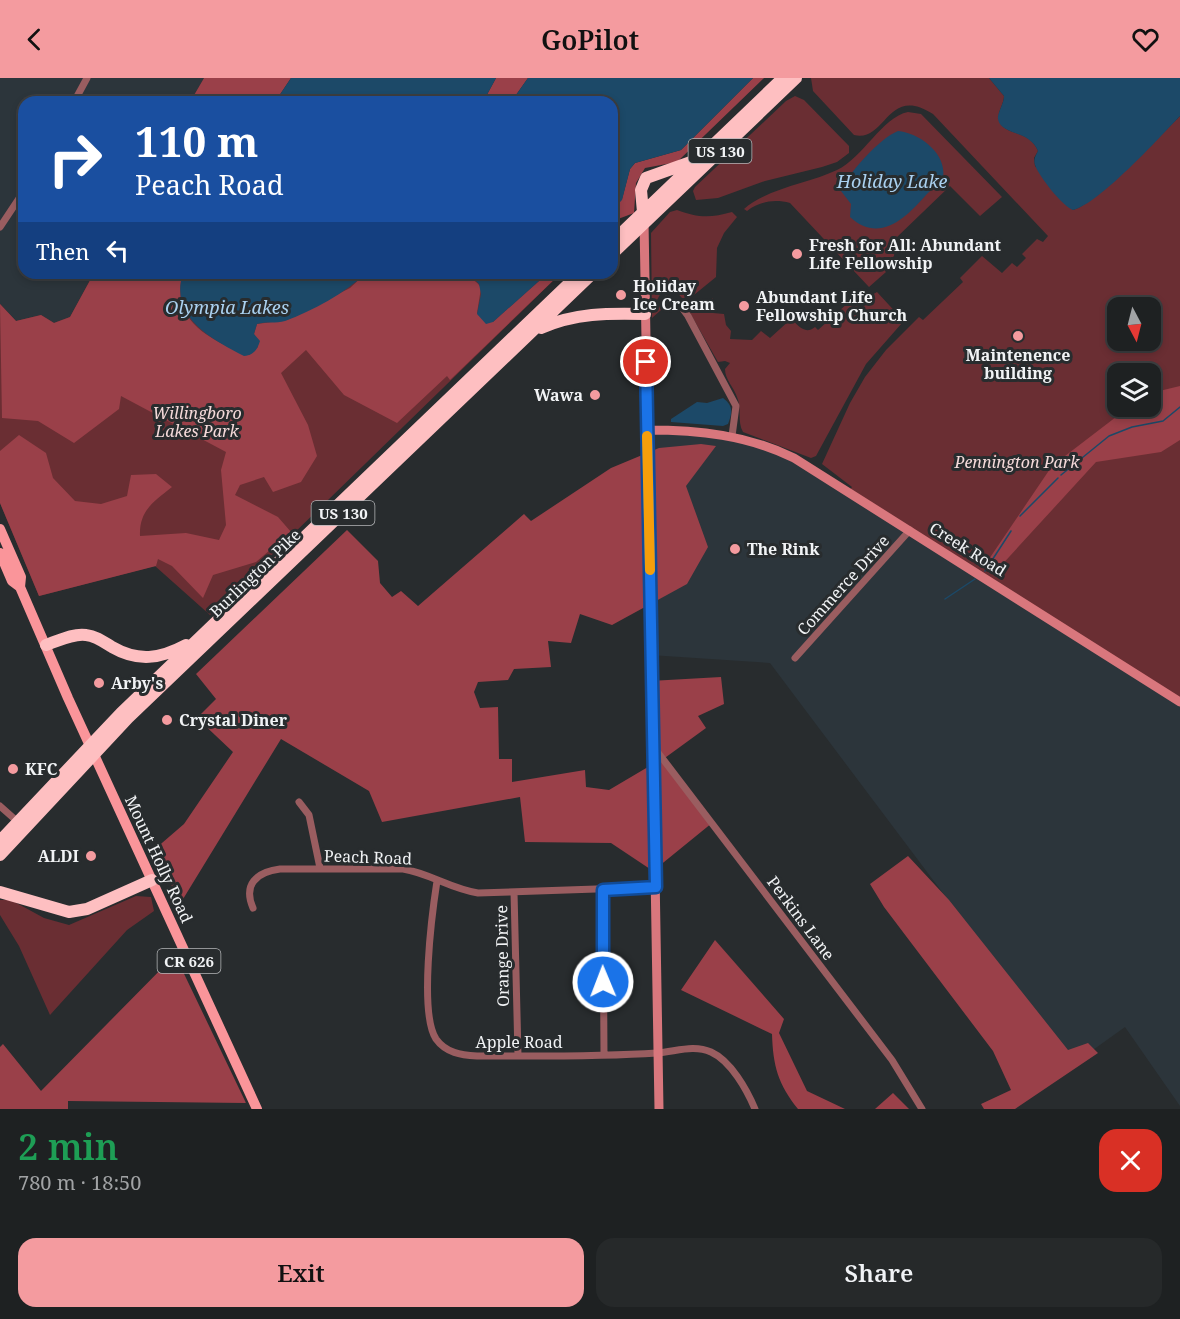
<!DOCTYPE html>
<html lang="en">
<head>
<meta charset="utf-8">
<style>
	:root { --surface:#1e2122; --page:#26292a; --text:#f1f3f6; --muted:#a1a3a5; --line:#3c3e40; --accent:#f49b9f }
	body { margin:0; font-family:"Noto Serif",serif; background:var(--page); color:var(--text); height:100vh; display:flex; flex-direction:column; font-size:22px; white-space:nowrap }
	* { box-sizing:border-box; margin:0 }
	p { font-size:20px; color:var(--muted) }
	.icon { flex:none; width:33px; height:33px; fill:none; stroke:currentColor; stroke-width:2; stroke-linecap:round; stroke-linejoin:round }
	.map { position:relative; height:1031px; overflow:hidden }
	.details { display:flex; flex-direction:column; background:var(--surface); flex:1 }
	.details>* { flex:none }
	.top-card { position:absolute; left:18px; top:18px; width:600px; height:183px; border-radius:18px; box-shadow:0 3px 9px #0003,0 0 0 2px var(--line); background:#1a4fa0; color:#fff; overflow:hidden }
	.needle { width:39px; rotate:173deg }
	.controls { position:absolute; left:1107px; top:219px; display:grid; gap:12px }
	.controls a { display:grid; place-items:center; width:54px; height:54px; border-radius:12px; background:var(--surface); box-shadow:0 3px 9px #0003,0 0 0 2px var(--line); font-size:30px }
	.pin { position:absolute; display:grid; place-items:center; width:51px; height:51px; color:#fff; margin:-26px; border:3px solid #fff; border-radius:50%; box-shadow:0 2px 6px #0007 }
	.me { position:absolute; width:66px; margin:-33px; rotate:359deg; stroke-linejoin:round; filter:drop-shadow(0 0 4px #0008) }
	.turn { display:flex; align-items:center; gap:21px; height:126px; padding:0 18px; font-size:27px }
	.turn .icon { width:78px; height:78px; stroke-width:2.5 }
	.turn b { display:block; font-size:42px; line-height:51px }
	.then { display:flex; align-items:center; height:57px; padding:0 18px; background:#0003; gap:12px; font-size:22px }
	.round { display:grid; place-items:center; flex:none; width:63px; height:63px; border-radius:18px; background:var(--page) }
	.headline { display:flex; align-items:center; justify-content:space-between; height:102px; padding:0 18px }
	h1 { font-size:36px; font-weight:600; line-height:45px; color:#1e9e55 }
	.button { display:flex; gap:12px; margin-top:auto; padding:12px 18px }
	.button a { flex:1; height:69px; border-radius:18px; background:var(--accent); color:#111; font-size:24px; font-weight:600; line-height:69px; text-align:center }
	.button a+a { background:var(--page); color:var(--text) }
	header { display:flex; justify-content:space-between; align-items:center; height:78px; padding:0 18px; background:var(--accent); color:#111; font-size:27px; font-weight:600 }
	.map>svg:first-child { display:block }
	.built { fill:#2c353b }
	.green { fill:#6a2e33; fill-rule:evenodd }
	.forest { fill:#9a4049 }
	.water { fill:#1c4968 }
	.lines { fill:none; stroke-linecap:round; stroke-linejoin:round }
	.stream { stroke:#1c4968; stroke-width:1.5 }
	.street { stroke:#9a5d60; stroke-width:7 }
	.secondary { stroke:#d9777d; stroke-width:9 }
	.primary { stroke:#fa959a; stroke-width:10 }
	.highway { stroke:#febfc1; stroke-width:12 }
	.route-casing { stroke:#114b97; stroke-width:15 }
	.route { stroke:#1a73e8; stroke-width:10 }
	.slow { stroke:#f59e0b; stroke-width:10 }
	.poi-dot { fill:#f49b9f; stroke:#282c2e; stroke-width:2 }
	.labels { text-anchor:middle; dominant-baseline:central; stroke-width:6; stroke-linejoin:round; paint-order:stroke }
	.shield { fill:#282c2e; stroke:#b5b7b9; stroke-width:1.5 }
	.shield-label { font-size:15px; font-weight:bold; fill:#f1f3f5 }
	.poi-label { font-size:16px; font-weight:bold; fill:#f1f3f5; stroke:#282c2e; text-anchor:start }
	.park-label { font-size:16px; font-style:italic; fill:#f5dada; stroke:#282c2e }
	.street-label { font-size:16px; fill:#f1f3f5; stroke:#282c2e }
	.water-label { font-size:18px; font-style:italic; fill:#aad1f0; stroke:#282c2e }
</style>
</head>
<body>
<header><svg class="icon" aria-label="back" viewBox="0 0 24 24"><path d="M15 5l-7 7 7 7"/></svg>GoPilot<svg class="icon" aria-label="heart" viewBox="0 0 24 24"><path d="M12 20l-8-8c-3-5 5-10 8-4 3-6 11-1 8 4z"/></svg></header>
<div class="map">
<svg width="1180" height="1031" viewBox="0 0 1180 1031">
	<rect width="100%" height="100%" fill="#282c2e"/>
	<path class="built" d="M0,0H204L190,24H24V195H94L70,239L54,246L41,237L16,243L0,226Z
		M647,352L701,353L794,380L1180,624V1028L1125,949L1072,987L770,585L650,577Z"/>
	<path class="green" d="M811,0H989L1004,18C1004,26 997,34 999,41C1002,59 1029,50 1038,73L1034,80L1035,88L1073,132C1095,127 1161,57 1180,38V624L849,413L852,409L822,386L850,325L865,299L886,272L919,239L923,242L963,204L960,200L982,178L1002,195L1012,185L1017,189L1026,180L1022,176L1037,161L1043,164L1048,158L933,36C887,6 886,65 854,57L813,13ZM1118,230H1150V262H1118ZM1118,296H1150V328H1118Z
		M795,18L804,22L849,68V75L837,84L822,89L765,103L718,120L696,122L693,113L695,109L786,23Z
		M908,34L921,36L1002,119L980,138L950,108L896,160L894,178L882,189L886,194L869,209L790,125C775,121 760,123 747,133L744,131C768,110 810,105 837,92C863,80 882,39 908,34Z
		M677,132C698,140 711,140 732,134L737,139L724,155L717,170L716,199L689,221L682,220L674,211L662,213L657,222L661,232L652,240L651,155L670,134Z
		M94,195H561L210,537L155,488L39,518L0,425V226L16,243L41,237L54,245L70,239Z
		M877,214L901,240L902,245L866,286L816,378L811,380L743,354C737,344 742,330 737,319C734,309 725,302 725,291L730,285L725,283L718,284L690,235L692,228L698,224L702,228L713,220V235L724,236L726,247L731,253L730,261L752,262L761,253L770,260L791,241C799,248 805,257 815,249L818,252L859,215L865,221Z
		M136,818L151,819L154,833L127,852L50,937L19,868L0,837V822H11L44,840L69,847Z"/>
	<path class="forest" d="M204,0H291L275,24H190Z
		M496,0H528L511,24H483Z
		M753,0H764L677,84L645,90L636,105L634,135L618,141L612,146V132L622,121L630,91L635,85L681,72Z
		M94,195H183C169,243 212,263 249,277L258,269L254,256L257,246L287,242L350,210L366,195C390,195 472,187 481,210L477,235L493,244L548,195H561L450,302L447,298L397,345L344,317L306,272L281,295L308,347L317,378L301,404L273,414L264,399L240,407L235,417L278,439L291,454L256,484L213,497L203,520L172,488L158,481L156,488L39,518L0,425V373L19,357L46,375L53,400L75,423L101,426L127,418L131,397L156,396L172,409C153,424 139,433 140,458L186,455L219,462L226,447L221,392L226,374L121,318L119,331L74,365L38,343L2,340L0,226L16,243L41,237L54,245L70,239Z
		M1180,308V362L1161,374L1096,384L998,491L987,484L1052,388L1129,329L1150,328L1151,315Z
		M701,366L716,368L686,408L708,469L687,506L612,547L580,536L571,565L548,563L551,589L514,591L508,602L478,604L474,614L480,630L498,629L499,681H512V704L585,692L586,709L609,712L653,686L650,603L721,599L724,626L698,638L706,650L662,682L712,745L653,793L611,765L525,764L520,719L382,744L369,713L281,661L180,826L155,771L184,746L233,674L197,640L216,621L196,596L347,452L378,483L380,505L392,519L401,513L418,528L524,436L531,443L611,390L659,370Z
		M908,778L949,822L1068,972L1088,965L1098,975L1015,1031H984L981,1026L1011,1012L993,973L884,829L870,806Z
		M715,862L784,941L779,955L807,1013L845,1031H798C778,1006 773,988 772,956L681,912Z
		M175,877L246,1025L68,1023V1031H0V969L3,966L41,1013Z
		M893,1015L909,1031H875Z"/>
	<path class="water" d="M291,0H496L483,24H275Z
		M528,0H753L681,72L635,85L630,91L622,122L612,132V24H511Z
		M989,0H1180V38C1160,59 1099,126 1073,132C1063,129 1038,97 1035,87C1033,81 1036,77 1038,73C1029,51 1001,58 998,41C997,35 1004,26 1004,18Z
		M898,53C920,55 947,76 943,99C938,107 932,111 926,117C906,140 879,166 850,139L851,126L841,113C848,95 880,60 898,53Z
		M183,195H366C344,216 314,232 285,243C276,246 266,243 257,246L254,256L260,263C257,272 254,277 244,278C211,261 169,239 183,195Z
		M456,195H548L493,244L486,246L477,236L481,216L479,206L473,200Z
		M723,320C734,328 732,335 728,346L723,348L671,344V341L697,324L707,325Z"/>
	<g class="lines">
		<path class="stream" d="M1061,397L1109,358L1132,349L1163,343L1180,329
			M1020,438L1058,400
			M985,493L1011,453
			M945,521L975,501"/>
		<path class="street" d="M74,24L87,0
			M0,149L24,113
			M667,221L680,227L688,238L736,328L732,358
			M795,580L910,452
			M653,668L892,982L922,1031
			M299,724L309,737L320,790
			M0,728L18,744
			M437,803C432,835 419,935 436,961C446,975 461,977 477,978C537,978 597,979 657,975C675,974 693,966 711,974C731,983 747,1012 755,1031
			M603,812L604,976
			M514,814L518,977
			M253,830C243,807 256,794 280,791H403C429,795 451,811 478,815L655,809"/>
		<path class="secondary" d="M644,143L659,1031
			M647,352C699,352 747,357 794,380L1180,624"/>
		<path class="primary" d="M0,451L21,499L20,509
			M0,475L12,503L20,509L68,620L257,1031"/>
		<path class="highway" d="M643,134L641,112L646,100L691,84
			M612,164L783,0
			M612,176L796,0
			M541,250C575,235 608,235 645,236
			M46,567C58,563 73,555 86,557C96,558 104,564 112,569C138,584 160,581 186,567
			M0,763L121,635L580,195
			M0,777L128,640L593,195
			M0,814L69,834L87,831L152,802"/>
	</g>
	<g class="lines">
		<g class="route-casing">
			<path id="route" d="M603,904V812L656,809L646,284"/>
		</g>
		<use href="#route" class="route"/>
		<path class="slow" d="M647,358L650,492"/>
	</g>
	<g class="poi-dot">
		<circle cx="797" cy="176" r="6"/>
		<circle cx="621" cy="217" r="6"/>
		<circle cx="744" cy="228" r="6"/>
		<circle cx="1018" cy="258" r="6"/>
		<circle cx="595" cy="317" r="6"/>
		<circle cx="735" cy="471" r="6"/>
		<circle cx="99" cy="605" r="6"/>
		<circle cx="167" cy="642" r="6"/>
		<circle cx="13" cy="691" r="6"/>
		<circle cx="91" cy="778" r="6"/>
	</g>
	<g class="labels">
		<g class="shield">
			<rect x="688.5" y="61" width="63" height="24" rx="4.5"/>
			<rect x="311.5" y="423" width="63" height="24" rx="4.5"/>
			<rect x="157.5" y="871" width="63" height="24" rx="4.5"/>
		</g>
		<g class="shield-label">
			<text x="720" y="73">US 130</text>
			<text x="343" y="435">US 130</text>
			<text x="189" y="883">CR 626</text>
		</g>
		<g class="poi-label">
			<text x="809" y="167">Fresh for All: Abundant<tspan x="809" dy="18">Life Fellowship</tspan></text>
			<text x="633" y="208">Holiday<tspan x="633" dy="18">Ice Cream</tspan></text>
			<text x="756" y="219">Abundant Life<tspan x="756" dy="18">Fellowship Church</tspan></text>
			<text x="1018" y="277" text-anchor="middle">Maintenence<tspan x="1018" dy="18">building</tspan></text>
			<text x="583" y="317" text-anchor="end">Wawa</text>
			<text x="747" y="471">The Rink</text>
			<text x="111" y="605">Arby's</text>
			<text x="179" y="642">Crystal Diner</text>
			<text x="25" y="691">KFC</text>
			<text x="79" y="778" text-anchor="end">ALDI</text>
		</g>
		<g class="park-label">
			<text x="197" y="335">Willingboro<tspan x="197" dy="18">Lakes Park</tspan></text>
			<text x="1017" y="384">Pennington Park</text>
		</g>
		<g class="street-label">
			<text transform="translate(968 471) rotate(32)">Creek Road</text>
			<text transform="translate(255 495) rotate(-44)">Burlington Pike</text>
			<text transform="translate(843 507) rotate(-48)">Commerce Drive</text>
			<text transform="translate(368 779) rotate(2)">Peach Road</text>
			<text transform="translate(159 781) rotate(65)">Mount Holly Road</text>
			<text transform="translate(801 840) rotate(53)">Perkins Lane</text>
			<text transform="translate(502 878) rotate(-91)">Orange Drive</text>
			<text x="519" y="964">Apple Road</text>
		</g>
		<g class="water-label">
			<text x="892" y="103">Holiday Lake</text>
			<text x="227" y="229">Olympia Lakes</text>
		</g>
	</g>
</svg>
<div class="controls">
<a><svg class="needle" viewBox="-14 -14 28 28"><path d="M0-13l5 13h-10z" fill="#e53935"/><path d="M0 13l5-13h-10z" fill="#a1a3a5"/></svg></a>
<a><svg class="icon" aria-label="layers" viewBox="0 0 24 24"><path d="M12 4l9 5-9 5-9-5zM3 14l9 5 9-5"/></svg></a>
</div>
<div class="pin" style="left:646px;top:284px;background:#d93025"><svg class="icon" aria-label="arrive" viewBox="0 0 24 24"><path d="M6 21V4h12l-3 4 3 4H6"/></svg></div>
<svg class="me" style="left:603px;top:904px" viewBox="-20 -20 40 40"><circle r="17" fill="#1a73e8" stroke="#fff" stroke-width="3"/><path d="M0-11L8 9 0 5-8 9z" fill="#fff"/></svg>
<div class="top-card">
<div class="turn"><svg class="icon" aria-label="right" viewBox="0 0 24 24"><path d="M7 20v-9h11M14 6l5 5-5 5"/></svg><div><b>110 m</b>Peach Road</div></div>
<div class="then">Then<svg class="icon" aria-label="left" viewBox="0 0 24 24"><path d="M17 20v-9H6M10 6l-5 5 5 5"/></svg></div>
</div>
</div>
<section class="details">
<div class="headline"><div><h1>2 min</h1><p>780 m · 18:50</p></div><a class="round" style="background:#d93025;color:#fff"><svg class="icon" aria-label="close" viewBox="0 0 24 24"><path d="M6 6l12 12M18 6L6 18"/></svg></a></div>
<div class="button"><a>Exit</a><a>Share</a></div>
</section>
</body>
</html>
